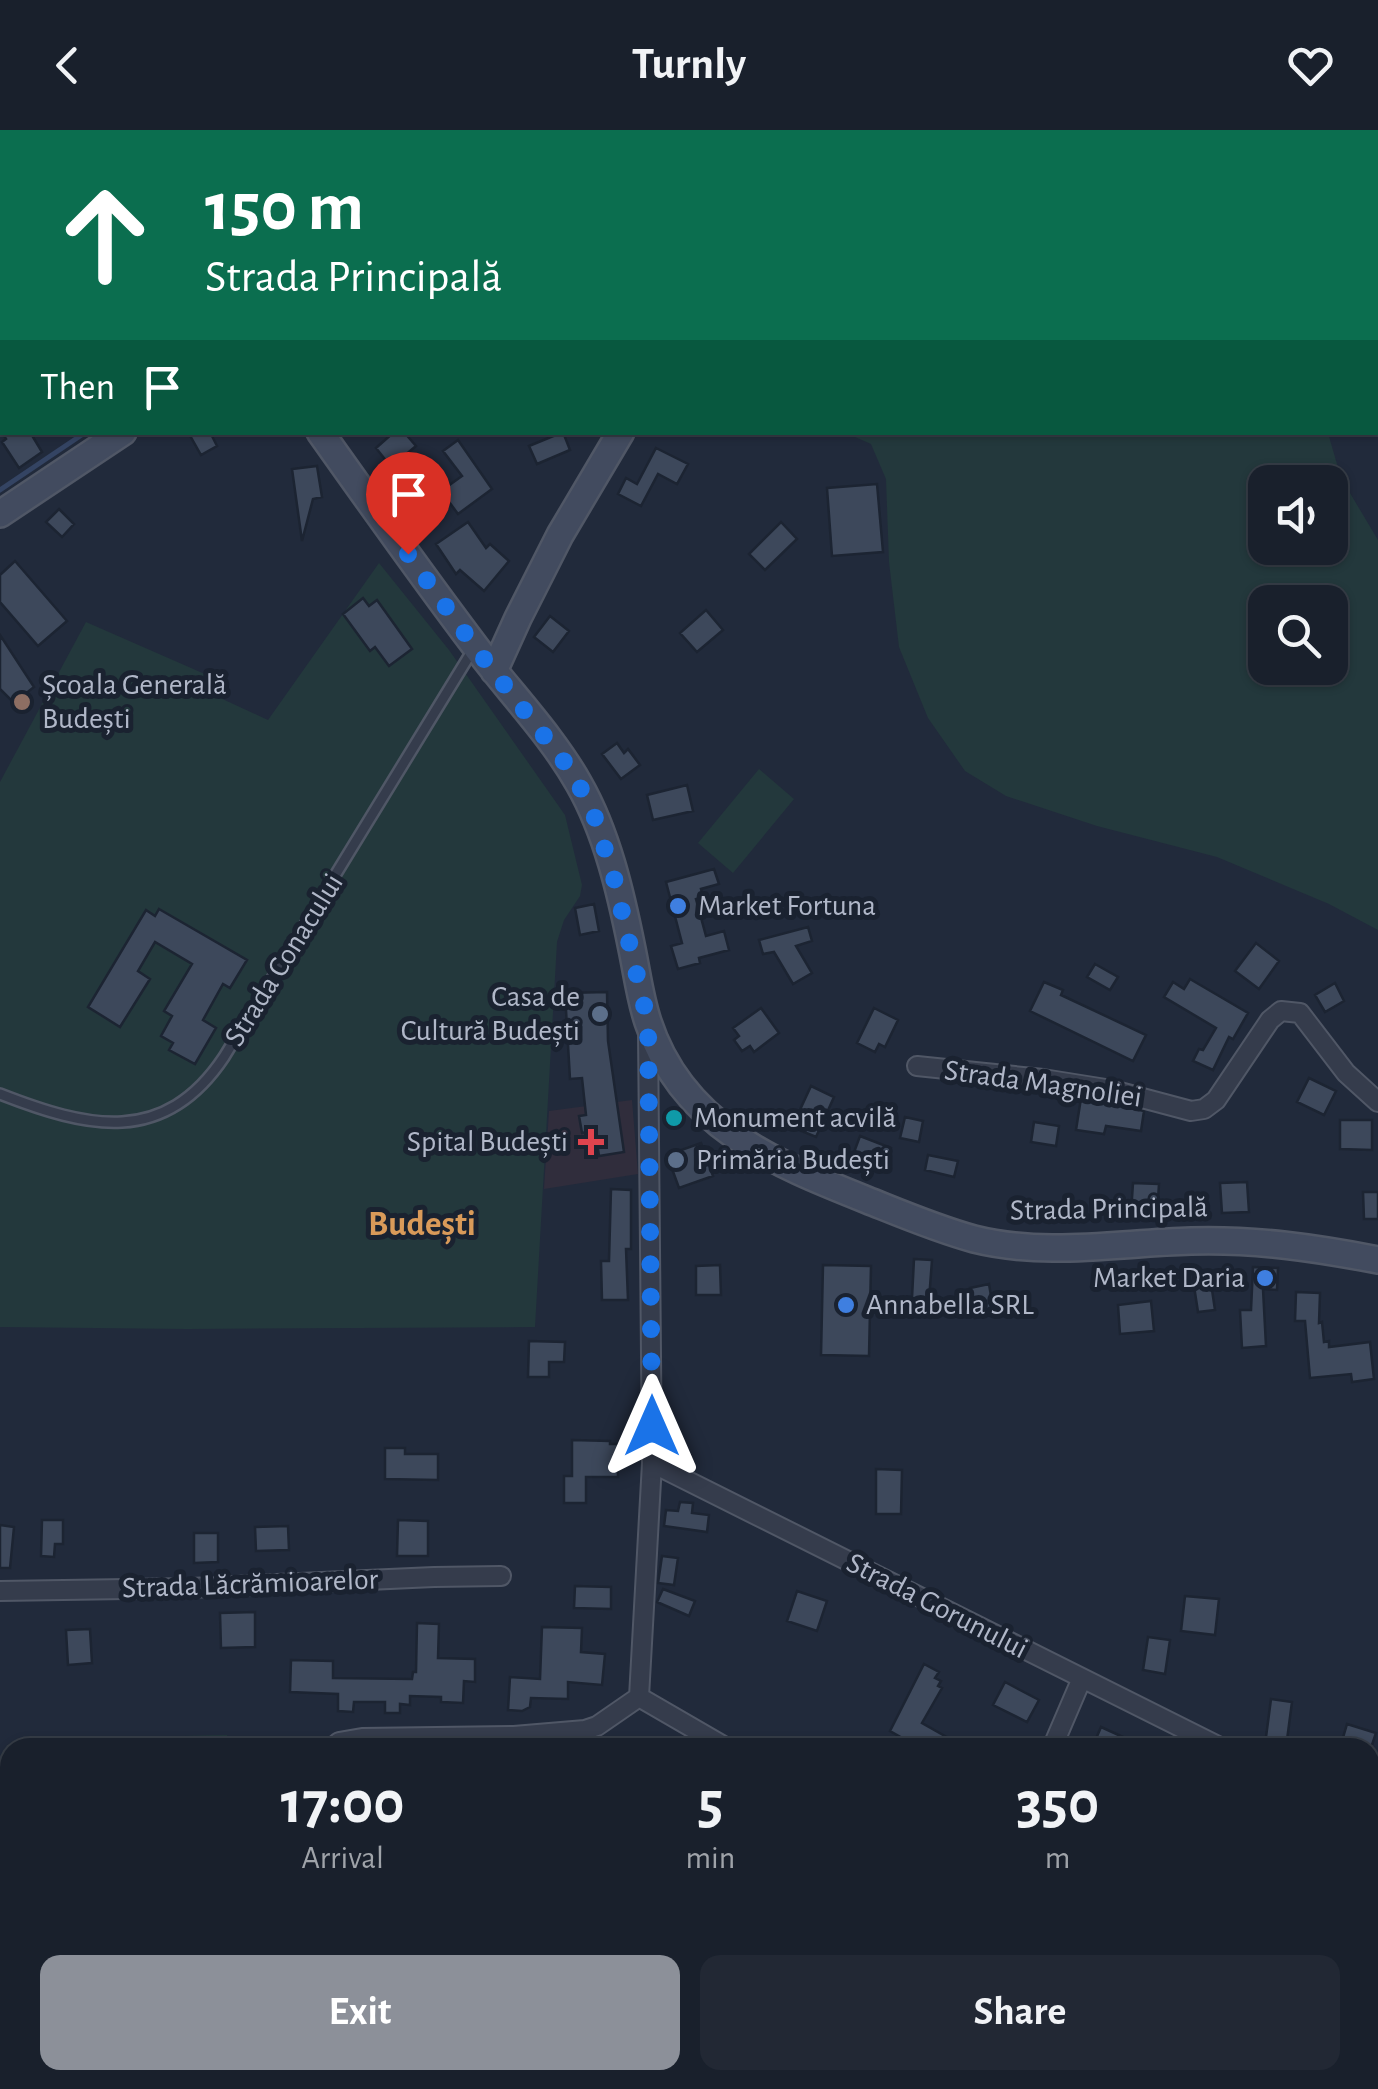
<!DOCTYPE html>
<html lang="en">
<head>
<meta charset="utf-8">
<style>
	:root { --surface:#19202c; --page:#222834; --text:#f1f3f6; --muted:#9fa3a9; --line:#373e48; --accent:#8c9099 }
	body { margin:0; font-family:"Alegreya Sans",sans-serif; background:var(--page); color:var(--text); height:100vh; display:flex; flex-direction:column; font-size:38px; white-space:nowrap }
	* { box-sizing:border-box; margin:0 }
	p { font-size:32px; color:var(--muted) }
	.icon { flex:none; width:55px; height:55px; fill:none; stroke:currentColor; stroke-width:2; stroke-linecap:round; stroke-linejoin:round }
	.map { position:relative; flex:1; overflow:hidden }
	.side { position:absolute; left:0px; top:1608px; width:1380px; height:352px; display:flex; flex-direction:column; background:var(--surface); border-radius:30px 30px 0 0; box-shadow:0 2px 8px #0004,0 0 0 2px var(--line) }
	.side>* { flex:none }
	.hud { position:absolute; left:0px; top:0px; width:1380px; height:305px; box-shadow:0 2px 8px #0004,0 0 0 2px var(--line); background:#0b6e4f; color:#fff; overflow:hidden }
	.fabs { position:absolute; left:1248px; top:335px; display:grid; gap:20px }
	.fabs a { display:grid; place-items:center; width:100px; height:100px; border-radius:20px; background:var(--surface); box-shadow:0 2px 8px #0004,0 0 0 2px var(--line); font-size:50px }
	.pin { position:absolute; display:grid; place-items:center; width:85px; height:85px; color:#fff; margin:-102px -42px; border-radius:50% 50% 50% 0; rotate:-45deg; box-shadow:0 0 10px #0007 }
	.pin .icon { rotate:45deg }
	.me { position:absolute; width:110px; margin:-55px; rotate:0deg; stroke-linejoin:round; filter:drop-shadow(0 0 8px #0008) }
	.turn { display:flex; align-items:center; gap:35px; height:210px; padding:0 40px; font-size:45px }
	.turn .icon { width:130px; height:130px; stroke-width:2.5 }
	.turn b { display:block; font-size:70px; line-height:85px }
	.then { display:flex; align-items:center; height:95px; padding:0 40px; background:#0003; gap:20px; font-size:38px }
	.eta { display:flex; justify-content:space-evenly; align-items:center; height:170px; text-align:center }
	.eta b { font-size:60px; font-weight:600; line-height:70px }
	.primary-button { display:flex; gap:20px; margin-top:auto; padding:20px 40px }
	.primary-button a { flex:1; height:115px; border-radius:20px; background:var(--accent); color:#fff; font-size:40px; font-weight:600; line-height:115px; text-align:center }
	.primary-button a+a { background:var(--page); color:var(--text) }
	header { display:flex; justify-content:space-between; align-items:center; height:130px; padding:0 40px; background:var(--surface); font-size:45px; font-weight:600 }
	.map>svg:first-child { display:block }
	.medical { fill:#302d3c }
	.green { fill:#23383c; fill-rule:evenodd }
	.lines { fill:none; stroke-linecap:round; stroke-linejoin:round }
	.stream { stroke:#344463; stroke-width:5 }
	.building { fill:#3d485b; stroke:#1c2432; stroke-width:2.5 }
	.lane-casing { stroke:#505766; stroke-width:14 }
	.street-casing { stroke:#505766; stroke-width:22 }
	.secondary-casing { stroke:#505766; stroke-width:30 }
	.lane { stroke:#353c4c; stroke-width:9 }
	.street { stroke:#353c4c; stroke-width:18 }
	.secondary { stroke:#424b5f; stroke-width:25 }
	.route { stroke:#1a73e8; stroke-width:18; stroke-dasharray:0 32.4 }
	.education-dot { fill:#8d6e63; stroke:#1a2230; stroke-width:4 }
	.shop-dot { fill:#3f7fe0; stroke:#1a2230; stroke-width:4 }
	.service-dot { fill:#5c6f8a; stroke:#1a2230; stroke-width:4 }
	.culture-dot { fill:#0f9aa8; stroke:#1a2230; stroke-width:4 }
	.health-dot { fill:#e0444e; stroke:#1a2230; stroke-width:4 }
	.labels { text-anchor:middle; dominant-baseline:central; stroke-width:10; stroke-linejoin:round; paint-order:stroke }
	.poi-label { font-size:30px; fill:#b0b7c8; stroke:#1a2230; text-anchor:start }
	.street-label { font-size:30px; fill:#b0b7c8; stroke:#1a2230 }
	.quarter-label { font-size:35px; font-weight:bold; fill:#d99a59; stroke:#1a2230 }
</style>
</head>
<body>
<header><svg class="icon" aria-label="back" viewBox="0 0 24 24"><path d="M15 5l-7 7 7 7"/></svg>Turnly<svg class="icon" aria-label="heart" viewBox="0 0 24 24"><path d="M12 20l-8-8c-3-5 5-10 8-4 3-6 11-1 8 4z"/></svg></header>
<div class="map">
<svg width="1378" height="1959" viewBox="0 0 1378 1959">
	<rect width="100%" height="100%" fill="#212a3b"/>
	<path class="medical" d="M632,970L638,1044L544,1059L549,981Z"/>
	<path class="green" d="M464,0H1250V2H465Z
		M846,303H1328L1341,348L1378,410V800L1329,774L1217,727L1097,696L1006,666L965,641L928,588L899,517L889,432L886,349L871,314ZM1265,352H1330V418H1265ZM1330,472V538H1265V472Z
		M379,433L449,520L565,685L582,755L580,766L564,790L557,812L535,1197L187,1199L0,1197V652L86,492L207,545L203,560L268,590Z
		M759,639L794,669L733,743L698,713Z
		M227,1605L230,1617H143L142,1607Z"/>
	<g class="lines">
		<path class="stream" d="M327,2V0
			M0,360L86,302"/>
	</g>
	<path class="building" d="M2,302H30L42,322L19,338L2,312L6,309Z
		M188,302H210L217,316L201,325Z
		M394,302H404L416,316L391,337L376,318Z
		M563,302L570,320L537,334L529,316Z
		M458,310L492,359L458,384L441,361L462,346L443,321Z
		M656,318L688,334L677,354L658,344L641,376L618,364L626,348L637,354Z
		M317,336L322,367L313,369L302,411L292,339Z
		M877,354L883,422L832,426L827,358Z
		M59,379L74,394L62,407L46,392Z
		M468,392L486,418L490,414L509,431L484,461L460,440L456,444L436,414Z
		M781,392L797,409L765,440L749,424Z
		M15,431L67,491L38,516L0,472V445Z
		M363,468L369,476L377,470L412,519L389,536L375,517L370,521L343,484Z
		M706,480L723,500L697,522L680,503Z
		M550,486L569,501L553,522L534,507Z
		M0,505L34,557L14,573L0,559Z
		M617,613L624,623L628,619L640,635L621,649L602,624Z
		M687,655L693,681L653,690L647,665Z
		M714,739L719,754L701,759L703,767L696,769L706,806L724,801L729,820L699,828L700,833L678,839L671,816L682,813L666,752Z
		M594,774L599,801L580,805L575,778Z
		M159,779L247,830L230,858L223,854L203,890L216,898L195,934L169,920L173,913L161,906L172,886L164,881L192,834L155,812L138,841L150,849L120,897L88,877L146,780L155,786Z
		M808,797L812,811L796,816L812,843L793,854L774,822L763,824L759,810Z
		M1256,813L1279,831L1259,859L1235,841Z
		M1095,834L1118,847L1110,860L1087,847Z
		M1190,849L1248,883L1233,909L1229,907L1213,940L1193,931L1199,919L1203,920L1216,898L1164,867L1173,852L1184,859Z
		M1044,852L1063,860L1061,865L1146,905L1133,931L1030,881Z
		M1335,853L1344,871L1325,882L1315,865Z
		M607,862L608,911L624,1022L599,1026L595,1000L582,1003L579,986L586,985L582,948L570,949L565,863Z
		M761,878L779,903L754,922L750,916L742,921L734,910L739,906L733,898Z
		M874,878L898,890L885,917L879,914L875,922L857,913Z
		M1309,948L1336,961L1324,985L1297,972Z
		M811,956L834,967L816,1007L792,997Z
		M1081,968L1144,981L1141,1001L1106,996L1104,1004L1076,1000Z
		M905,987L923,991L919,1012L900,1008Z
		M1340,990H1372V1020L1340,1019Z
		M1034,992L1059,996L1056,1016L1031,1012Z
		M860,1006L891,1018L885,1033L869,1027L868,1031L853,1025Z
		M701,1013L713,1046L679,1058L667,1025Z
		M928,1025L958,1031L954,1047L925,1040Z
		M1247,1052L1249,1082L1222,1083L1220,1053Z
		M1133,1053L1159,1054L1157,1085L1131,1083Z
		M611,1059L631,1060V1119H626L628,1170H602L601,1131H609Z
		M1363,1062H1378V1089H1364Z
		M914,1129L932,1130L929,1170L912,1168Z
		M720,1135L721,1165H696V1136Z
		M823,1135L871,1136L869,1226L821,1225Z
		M1253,1137L1278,1138L1277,1160L1263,1159L1266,1216L1242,1218L1240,1180H1251Z
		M1211,1153L1215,1180L1198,1182L1194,1156Z
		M989,1154L991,1166L1000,1164L1003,1183L975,1188L970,1158Z
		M1296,1162L1320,1163L1319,1193L1322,1192L1324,1212L1329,1211V1217L1370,1212L1374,1249L1352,1252L1351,1244L1310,1248L1305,1191H1295Z
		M1151,1171L1154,1201L1120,1204L1118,1175Z
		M529,1211L565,1212L564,1232H549V1247H528Z
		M572,1310L610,1311V1314H620V1322H622V1338H618V1347H586V1373H564V1346H572Z
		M385,1318H405V1324H438V1350L385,1349Z
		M876,1339L902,1340L901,1384H876Z
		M680,1372L693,1373L692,1383L709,1385L707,1402L664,1396L666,1380L678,1381Z
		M42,1390H63V1414H55L54,1427L41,1426Z
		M398,1390L428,1391V1426H397Z
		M0,1395L14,1397L10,1438H0Z
		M288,1396L289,1420L256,1421L255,1397Z
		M194,1403H218V1432L194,1433Z
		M662,1426L678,1428L674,1455L658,1453Z
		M575,1456L611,1457V1479L574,1478Z
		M663,1459L695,1471L689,1486L657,1472Z
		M797,1461L827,1471L817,1501L787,1491Z
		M1185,1466L1219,1469L1215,1505L1181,1501Z
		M255,1482V1517L221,1518L220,1483Z
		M417,1493L439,1494L438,1528L475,1529V1552L464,1551L463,1573L441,1572V1567L410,1566V1575L400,1574V1583H385V1572H354L353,1582L338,1581V1564L290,1562L291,1530L333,1531V1548L412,1549L413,1542H416Z
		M542,1497L582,1498L581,1522L605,1524L602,1555L568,1552V1569L531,1568L530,1577L522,1581L508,1580L510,1547L540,1549Z
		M90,1499L92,1533L68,1535L66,1500Z
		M1148,1507L1170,1510L1165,1544L1143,1540Z
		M924,1534L939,1542L935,1548L941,1551L938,1556L942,1558L922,1593L966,1618H920L890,1601Z
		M1005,1552L1039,1570L1027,1592L993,1575Z
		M1271,1569L1292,1572L1287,1610L1266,1607Z
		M1347,1594L1376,1603L1371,1618H1340Z
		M1101,1597L1123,1607L1119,1618H1092Z"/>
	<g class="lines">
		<g class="lane-casing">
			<path id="lane" d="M0,964C87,998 164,1017 224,927L474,518"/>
		</g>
		<g class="street-casing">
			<path id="street" d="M345,2L346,0
				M917,936L1043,949L1112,960L1191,981L1204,979L1216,970L1270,890L1281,881L1300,883L1346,943L1378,972
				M652,1333L1222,1618
				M0,1461L190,1458L434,1447L501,1446
				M639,1567L727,1618
				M332,1618L339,1612L362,1608L514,1606L585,1600L597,1596L639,1567L652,1333L648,902
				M1052,1618L1082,1548
				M1370,1693L1378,1696
				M46,1959L51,1950
				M277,1959L281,1950
				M582,1959L586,1950
				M891,1959L896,1950
				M1182,1959L1187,1950"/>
		</g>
		<g class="secondary-casing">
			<path id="secondary" d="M1126,2L1127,0
				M0,110H2
				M320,302C371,374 422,446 475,516C509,562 551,604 579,654C607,703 621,764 632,819C637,843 640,868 648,892C682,996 774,1033 867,1070C902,1084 937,1099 974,1109C1046,1127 1118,1113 1191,1111C1255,1109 1316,1118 1378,1130
				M0,384L123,302
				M494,541L518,488L560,405L621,302"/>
		</g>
		<use href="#lane" class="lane"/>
		<use href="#street" class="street"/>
		<use href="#secondary" class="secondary"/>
	</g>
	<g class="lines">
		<path class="route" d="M408,424L474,516L573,643L594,685L614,748L648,892L652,1296"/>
	</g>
	<circle class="education-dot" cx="22" cy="572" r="10"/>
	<g class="shop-dot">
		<circle cx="678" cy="776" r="10"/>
		<circle cx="1265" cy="1148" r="10"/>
		<circle cx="846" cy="1175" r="10"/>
	</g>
	<g class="service-dot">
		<circle cx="600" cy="884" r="10"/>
		<circle cx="676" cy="1030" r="10"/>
	</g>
	<circle class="culture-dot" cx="674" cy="988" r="10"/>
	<path class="health-dot" d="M586 997h10v10h10v10h-10v10h-10v-10h-10v-10h10z"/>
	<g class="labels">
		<g class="poi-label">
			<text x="42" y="555">Școala Generală<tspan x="42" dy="34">Budești</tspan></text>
			<text x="698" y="776">Market Fortuna</text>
			<text x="580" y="867" text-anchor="end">Casa de<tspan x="580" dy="34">Cultură Budești</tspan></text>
			<text x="694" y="988">Monument acvilă</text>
			<text x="568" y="1012" text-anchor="end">Spital Budești</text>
			<text x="696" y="1030">Primăria Budești</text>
			<text x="1245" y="1148" text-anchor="end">Market Daria</text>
			<text x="866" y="1175">Annabella SRL</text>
		</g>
		<g class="street-label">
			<text transform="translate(284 830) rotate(-58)">Strada Conacului</text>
			<text transform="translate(1043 954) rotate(8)">Strada Magnoliei</text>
			<text transform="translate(1109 1079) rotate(-1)">Strada Principală</text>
			<text transform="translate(250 1454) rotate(-2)">Strada Lăcrămioarelor</text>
			<text transform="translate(937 1476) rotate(27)">Strada Gorunului</text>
		</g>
		<g class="quarter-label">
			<text x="422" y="1094">Budești</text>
		</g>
	</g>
</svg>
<div class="fabs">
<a><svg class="icon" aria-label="sound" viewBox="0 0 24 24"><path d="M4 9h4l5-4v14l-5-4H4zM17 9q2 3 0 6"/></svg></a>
<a><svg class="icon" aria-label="search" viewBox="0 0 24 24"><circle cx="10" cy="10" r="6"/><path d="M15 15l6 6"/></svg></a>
</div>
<div class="pin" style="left:408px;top:424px;background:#d93025"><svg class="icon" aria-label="arrive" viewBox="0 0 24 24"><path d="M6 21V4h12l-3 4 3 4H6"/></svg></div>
<svg class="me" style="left:652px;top:1296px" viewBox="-20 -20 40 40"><path d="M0-17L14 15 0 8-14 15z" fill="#1a73e8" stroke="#fff" stroke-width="4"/></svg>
<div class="hud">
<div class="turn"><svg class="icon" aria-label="ahead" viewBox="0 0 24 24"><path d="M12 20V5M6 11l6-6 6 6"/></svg><div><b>150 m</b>Strada Principală</div></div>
<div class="then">Then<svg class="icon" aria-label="arrive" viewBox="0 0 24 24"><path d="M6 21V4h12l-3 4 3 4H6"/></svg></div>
</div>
<section class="side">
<div class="eta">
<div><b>17:00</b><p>Arrival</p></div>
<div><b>5</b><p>min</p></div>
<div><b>350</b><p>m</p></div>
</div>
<div class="primary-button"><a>Exit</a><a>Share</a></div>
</section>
</div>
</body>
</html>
